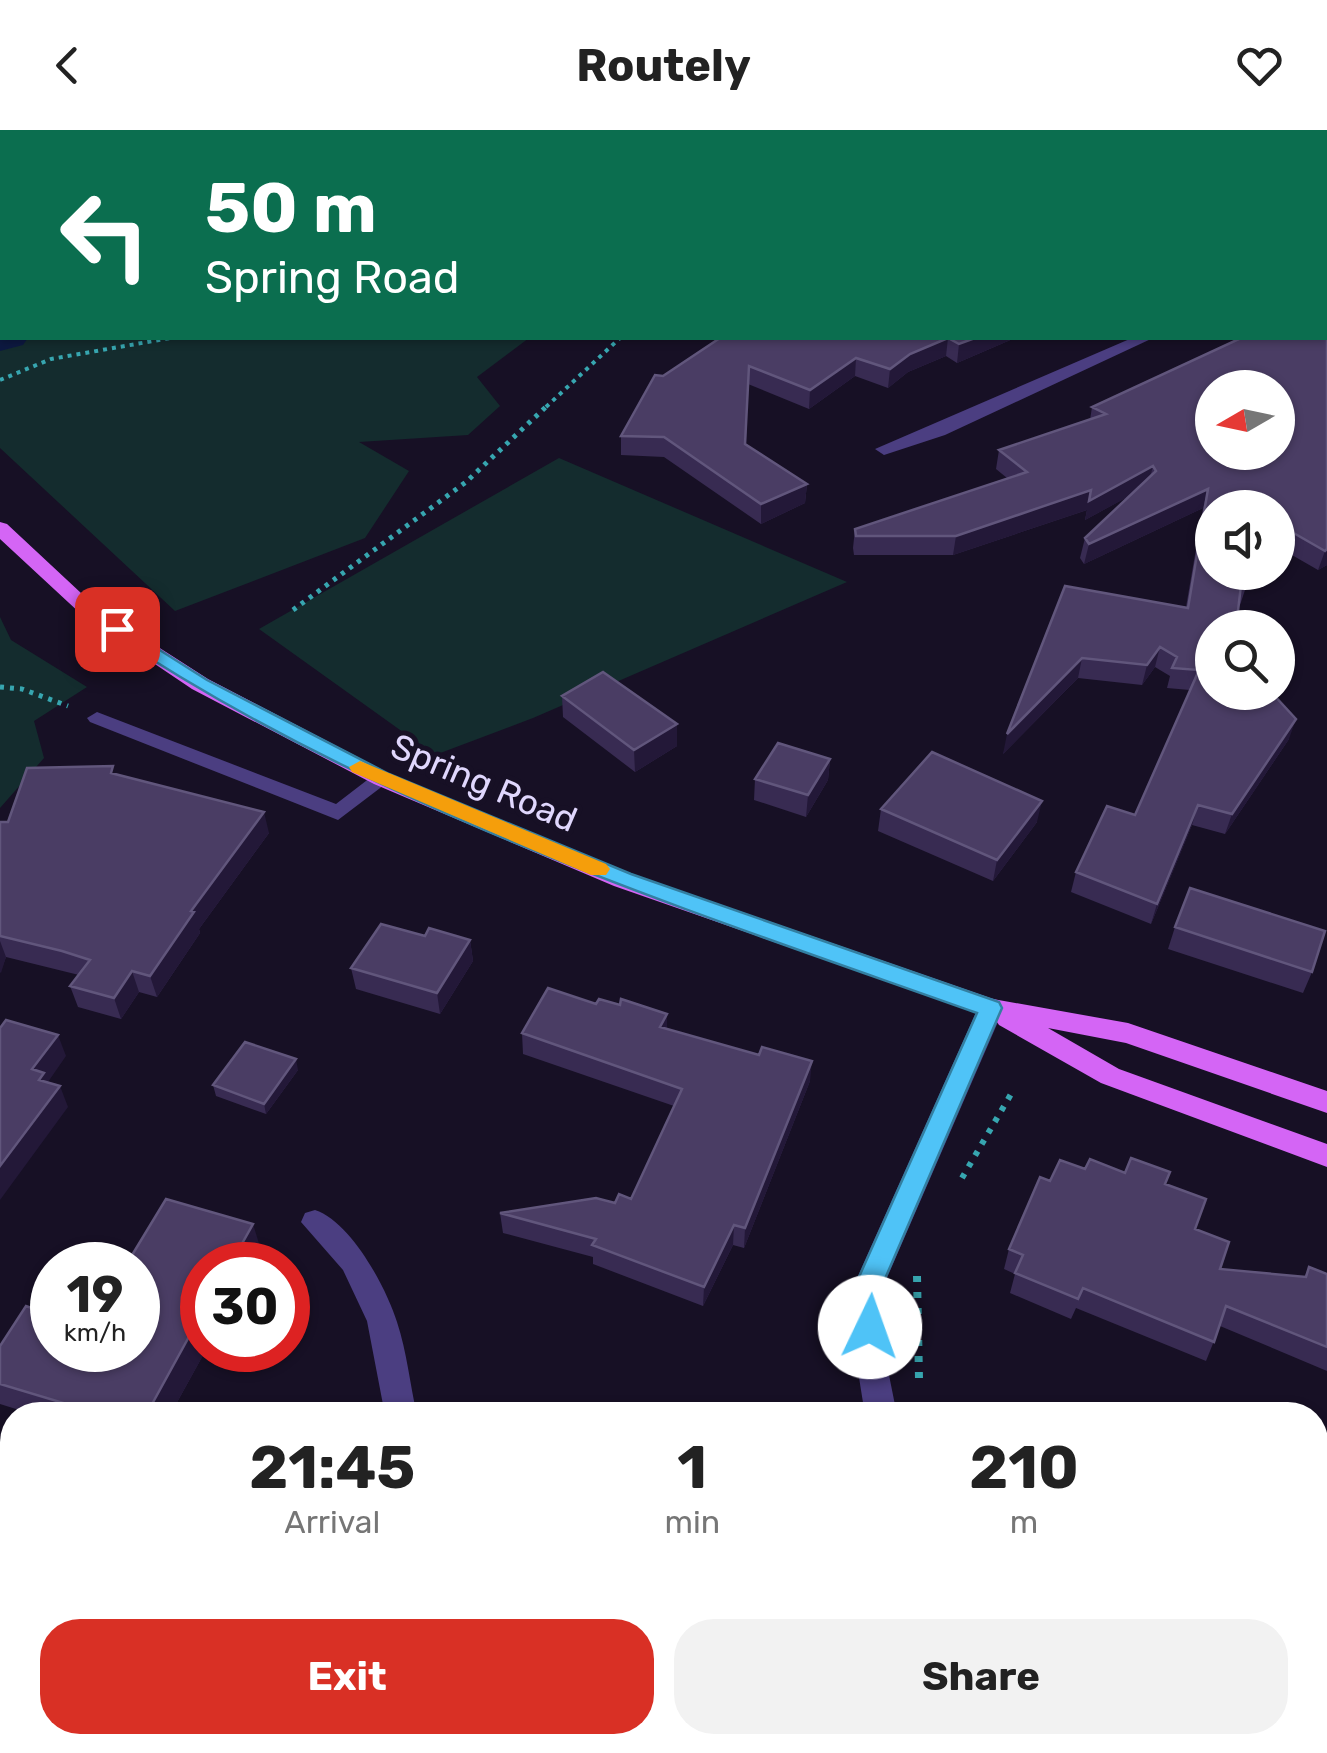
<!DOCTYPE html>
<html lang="en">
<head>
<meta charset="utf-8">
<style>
	:root { --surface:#fff; --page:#f2f2f2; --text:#222; --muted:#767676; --accent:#d93025 }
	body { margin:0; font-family:Rubik,sans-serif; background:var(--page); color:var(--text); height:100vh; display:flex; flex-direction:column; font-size:38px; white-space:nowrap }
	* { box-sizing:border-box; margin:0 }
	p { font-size:32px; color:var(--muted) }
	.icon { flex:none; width:55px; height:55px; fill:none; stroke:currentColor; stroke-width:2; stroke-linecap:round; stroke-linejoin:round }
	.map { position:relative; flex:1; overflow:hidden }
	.side { position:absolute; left:0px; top:1272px; width:1328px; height:352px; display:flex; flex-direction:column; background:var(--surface); border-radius:40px 40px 0 0; box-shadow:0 2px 8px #0004 }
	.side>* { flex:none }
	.top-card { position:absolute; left:0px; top:0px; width:1328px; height:210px; box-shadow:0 2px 8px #0004; background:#0b6e4f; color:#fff; overflow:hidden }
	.needle { width:65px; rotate:261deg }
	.buttons { position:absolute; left:1195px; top:240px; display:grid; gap:20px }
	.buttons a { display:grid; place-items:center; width:100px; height:100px; border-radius:50%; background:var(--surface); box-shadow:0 2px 8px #0004; font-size:50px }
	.speed { position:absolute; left:30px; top:1112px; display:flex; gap:20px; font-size:50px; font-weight:700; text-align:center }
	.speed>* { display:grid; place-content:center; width:130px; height:130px; border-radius:50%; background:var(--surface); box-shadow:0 2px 8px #0004; line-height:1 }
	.speed small { font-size:25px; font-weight:400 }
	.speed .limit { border:15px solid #d22; background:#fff; color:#111 }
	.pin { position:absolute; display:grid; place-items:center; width:85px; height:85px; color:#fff; margin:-42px; border-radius:20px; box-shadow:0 5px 15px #0006 }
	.me { position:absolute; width:110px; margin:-55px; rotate:3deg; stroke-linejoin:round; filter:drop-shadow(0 0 8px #0008) }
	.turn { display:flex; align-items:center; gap:35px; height:210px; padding:0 40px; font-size:45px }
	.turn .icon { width:130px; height:130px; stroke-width:2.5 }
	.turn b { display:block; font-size:70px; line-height:85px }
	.eta { display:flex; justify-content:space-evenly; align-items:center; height:170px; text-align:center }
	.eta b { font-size:60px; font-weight:700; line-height:70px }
	.button { display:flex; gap:20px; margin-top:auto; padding:20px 40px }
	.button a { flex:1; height:115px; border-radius:40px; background:var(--accent); color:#fff; font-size:40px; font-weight:700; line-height:115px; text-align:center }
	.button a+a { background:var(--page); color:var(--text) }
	header { display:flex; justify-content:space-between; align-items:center; height:130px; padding:0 40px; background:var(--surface); font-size:45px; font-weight:700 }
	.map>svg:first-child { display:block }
	.green { fill:#142c2e }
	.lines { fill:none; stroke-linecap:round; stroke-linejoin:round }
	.stream { fill:#0d1941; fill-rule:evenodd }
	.river { fill:#0d1941; fill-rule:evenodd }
	.path-far3 { stroke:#37a6b0; stroke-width:4; stroke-dasharray:4 5; stroke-linecap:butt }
	.path-far2 { stroke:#37a6b0; stroke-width:5; stroke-dasharray:4 6; stroke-linecap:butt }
	.path-far1 { stroke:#37a6b0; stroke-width:6; stroke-dasharray:5 8; stroke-linecap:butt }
	.path { stroke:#37a6b0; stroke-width:8; stroke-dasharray:6 10; stroke-linecap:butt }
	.service { fill:#4b3e81; fill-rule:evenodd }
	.minor { fill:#4b3e81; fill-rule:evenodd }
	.primary { fill:#d465f5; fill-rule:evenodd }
	.wall { fill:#382b52 }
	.shaded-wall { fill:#231838 }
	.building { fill:#4a3d64; stroke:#61567c; stroke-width:2.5; fill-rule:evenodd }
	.route { fill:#4fc3f7; stroke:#337fa1; stroke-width:2.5 }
	.slow { fill:#f59e0b }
	.labels { text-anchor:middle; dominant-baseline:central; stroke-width:10; stroke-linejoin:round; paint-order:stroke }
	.street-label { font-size:35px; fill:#e0d7fd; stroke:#171025 }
</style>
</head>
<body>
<header><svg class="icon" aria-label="back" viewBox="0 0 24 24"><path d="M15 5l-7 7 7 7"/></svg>Routely<svg class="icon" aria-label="heart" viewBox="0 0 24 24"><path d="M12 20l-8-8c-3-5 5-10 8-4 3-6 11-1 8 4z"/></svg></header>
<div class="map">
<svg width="1327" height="1623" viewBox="0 0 1327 1623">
	<rect width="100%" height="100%" fill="#171025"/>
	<path class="green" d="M0,0H217L2,2V208H529L477,247L500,276L468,305L359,312L409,341L365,408L175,481L0,318Z
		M559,328L847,452L533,588L435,625L259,499Z
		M0,487L11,510L87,557L34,591L44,628L0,678Z"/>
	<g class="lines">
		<path class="stream" d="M40,0H48L47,2H39Z
			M2,91V101L0,102V92Z"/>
		<path class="river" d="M0,185L2,208H28L23,215L0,221Z"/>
		<path class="path-far3" d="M1182,2L1186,0
			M0,250L51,229L170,208
			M546,277L620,208"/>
		<path class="path-far2" d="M293,480L466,352L549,274
			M0,557L22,559L68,576"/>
		<path class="path-far1" d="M962,1048L1014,959"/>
		<path class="path" d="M917,1146L919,1249"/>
		<path class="service" d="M97,582L336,674L375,644H389L392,649L338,690L90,592L87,588Z"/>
		<path class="minor" d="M1325,130L1327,131V141L1325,140Z
			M1132,208H1153L945,305L884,325L875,319Z
			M991,868L1000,871L1004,878L883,1157L887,1235L897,1285H865L857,1235L853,1157L978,878L982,871Z
			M315,1080C351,1092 386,1157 397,1192C407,1222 410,1255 417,1285H385L367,1191L343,1140L301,1092L305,1083Z
			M978,1612H1014L1018,1623H982Z"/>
		<path class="primary" d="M0,392L7,394L96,477L208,549L390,644L632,744L993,869L1128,893L1327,961V983L1126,913L1048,898L1119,939L1327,1014V1037L1101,953L999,895L995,889L614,756L374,654L192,559L82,485L0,409Z"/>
	</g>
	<path class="wall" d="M1327,173V435L1318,440L1278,417V378L1212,442H1259L1254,459L1246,457L1240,475L1212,498L1289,609L1225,704L1192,695L1151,794L1071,762L1076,742L1135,685L1190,560L1167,558L1170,546L1155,537L1142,555L1078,548L1003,624L1065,456L1186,477L1203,378L1084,434L1080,428L1085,408L1129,366L1085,390L1087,380L953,425H854L853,418L855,399L1007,348L996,339L999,320L1090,290L1092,277L1235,210L1236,208H1325Z
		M720,208H1015L957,233L946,226L908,242L888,258L855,246L809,279L748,254L746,314L807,354L805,373L761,394L664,327L621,325V306L663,246Z
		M562,566L677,594V616L635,642L563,587Z
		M830,629L828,650L806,687L754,670L755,649Z
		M115,644L269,703L199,799L200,803L157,867L139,862L121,889L78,877L70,856L79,845L6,827L0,843V692H8Z
		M881,679L1037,692L993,751L878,701Z
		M1175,797L1312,842L1303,863L1168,819Z
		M470,810L473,831L440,884L356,859L351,838Z
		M596,874L620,875L667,884V899L810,951L744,1118L733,1115L703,1176L593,1134V1127L503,1103L500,1083L615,1073L631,1069L674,976L523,924L522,903Z
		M298,940L266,984L216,966L213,955Z
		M1085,1039L1125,1043L1165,1054L1220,1139L1304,1147L1309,1137L1327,1144V1241L1220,1196L1206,1231L1076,1178L1071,1189L1010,1163L1015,1144L1004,1139L1009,1119L1050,1051Z
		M261,1120L170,1285H35L0,1274V1216L52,1220Z"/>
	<path class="shaded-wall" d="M948,208L946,226L908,242L888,258L890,239L910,224Z
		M975,208H1015L957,233L959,214Z
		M856,228L855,246L809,279L810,260Z
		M1153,336L1148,356L1085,390L1087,380L953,425L956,406Z
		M807,354L805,373L761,394V374Z
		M1208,359L1203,378L1084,434L1089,414Z
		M1327,419V435L1318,440L1325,421Z
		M1160,517L1155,537L1142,555L1147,535Z
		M1082,528L1078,548L1003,624L1007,604Z
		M1296,589L1289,609L1225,704L1232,684Z
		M677,594V616L635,642L634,620Z
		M830,629L828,650L806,687L808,665Z
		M1042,671L1037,692L993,751L997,730Z
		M1198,675L1192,695L1151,794L1157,774Z
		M264,682L269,703L199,799L200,803L157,867L150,846L191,781Z
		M470,810L473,831L440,884L437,863Z
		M0,811L6,827L1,843L0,841Z
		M132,841L139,862L121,889L114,868Z
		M667,884V905L660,897Z
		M58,905L66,926L48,952L53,964L47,971L32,939Z
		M296,929L298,940L266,984L264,974Z
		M812,931L810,951L744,1118L745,1098Z
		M60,956L68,977L0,1070V1036Z
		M253,1094L261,1120L253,1135H230Z
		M734,1095L733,1115L703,1176L704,1157Z
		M202,1183V1220H206L170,1285H146Z
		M1327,1509V1522L1315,1526V1513Z"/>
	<path class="building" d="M1325,172L1327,173V419L1325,421L1278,394V378H1212V442H1248L1246,456L1241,455L1236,498H1212V562H1271L1296,589L1232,684L1198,675L1157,774L1076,742L1107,676L1135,685L1199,540L1172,538L1177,527L1160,517L1147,535L1082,528L1007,604L1065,456L1188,478L1208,359L1089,414L1085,408L1156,341L1153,336L1089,371L1091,360L956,406H856L855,399L1027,342L999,320L1106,284L1092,277L1241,208H1325ZM1212,258H1278V322H1212Z
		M720,208H975L959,214L948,208L910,224L890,239L856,228L810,260L749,236L745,314L807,354L761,374L664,307L621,306L655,245L663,246Z
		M603,542L677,594L634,620L562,566Z
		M778,613L830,629L808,665L755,649Z
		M932,622L1042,671L997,730L881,679Z
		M113,636L111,643L264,682L191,781L194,782L150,846L132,841L114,868L70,856L90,830L62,821L0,806V692H8L27,638Z
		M1190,758L1325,801L1312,842L1175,797Z
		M381,794L425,806L429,798L470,810L437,863L351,838Z
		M548,858L596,874L599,869L620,875L621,869L667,884L660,897L759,925L762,917L812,931L745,1098L734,1095L704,1157L592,1115L596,1109L500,1083L596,1068L615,1073L619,1064L631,1069L682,959L522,903Z
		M6,890L58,905L32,939L44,943L39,950L60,956L0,1036V898Z
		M245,912L296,929L264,974L213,955Z
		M1131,1028L1170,1042L1165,1054L1206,1069L1195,1099L1229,1112L1220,1139L1306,1147L1309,1137L1327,1144V1217L1226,1176L1214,1212L1083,1158L1078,1169L1015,1143L1023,1125L1009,1119L1040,1047L1050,1051L1060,1030L1085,1039L1090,1029L1125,1043Z
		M166,1069L253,1094L230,1135H202V1183L146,1285H103L0,1254V1216L26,1176L52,1185V1220H138V1135H126Z
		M1327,1366V1509L1315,1513V1369Z
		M1327,1610V1623H1270L1318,1613Z"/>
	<path class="route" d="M117,493L207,550L389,644L631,744L999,872L1002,878L881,1158L883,1197L879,1206L870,1209L860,1206L854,1158L977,883C679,777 376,680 111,503L108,499Z"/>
	<path class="slow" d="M360,631L606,734L610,739L606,745H591L352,642L349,637Z"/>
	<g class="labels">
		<g class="street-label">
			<text transform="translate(484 653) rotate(23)">Spring Road</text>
		</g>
	</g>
</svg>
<div class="buttons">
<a><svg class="needle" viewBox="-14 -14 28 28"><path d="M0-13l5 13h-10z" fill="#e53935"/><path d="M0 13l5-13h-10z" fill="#767676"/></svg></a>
<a><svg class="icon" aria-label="sound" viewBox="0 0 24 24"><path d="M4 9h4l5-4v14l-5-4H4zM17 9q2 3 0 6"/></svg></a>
<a><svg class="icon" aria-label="search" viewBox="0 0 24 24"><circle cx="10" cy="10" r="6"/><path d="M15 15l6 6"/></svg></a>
</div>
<div class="speed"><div>19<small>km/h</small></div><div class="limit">30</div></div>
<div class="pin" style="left:117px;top:499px;background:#d93025"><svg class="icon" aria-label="arrive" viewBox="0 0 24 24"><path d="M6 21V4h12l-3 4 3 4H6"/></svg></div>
<svg class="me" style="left:870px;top:1197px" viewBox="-20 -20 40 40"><circle r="19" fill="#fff"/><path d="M0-13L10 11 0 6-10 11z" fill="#4fc3f7"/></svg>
<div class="top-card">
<div class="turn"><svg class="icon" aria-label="left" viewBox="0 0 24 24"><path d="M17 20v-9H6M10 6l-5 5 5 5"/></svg><div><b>50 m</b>Spring Road</div></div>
</div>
<section class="side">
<div class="eta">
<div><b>21:45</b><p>Arrival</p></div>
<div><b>1</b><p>min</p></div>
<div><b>210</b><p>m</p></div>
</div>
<div class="button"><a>Exit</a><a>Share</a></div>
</section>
</div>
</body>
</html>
